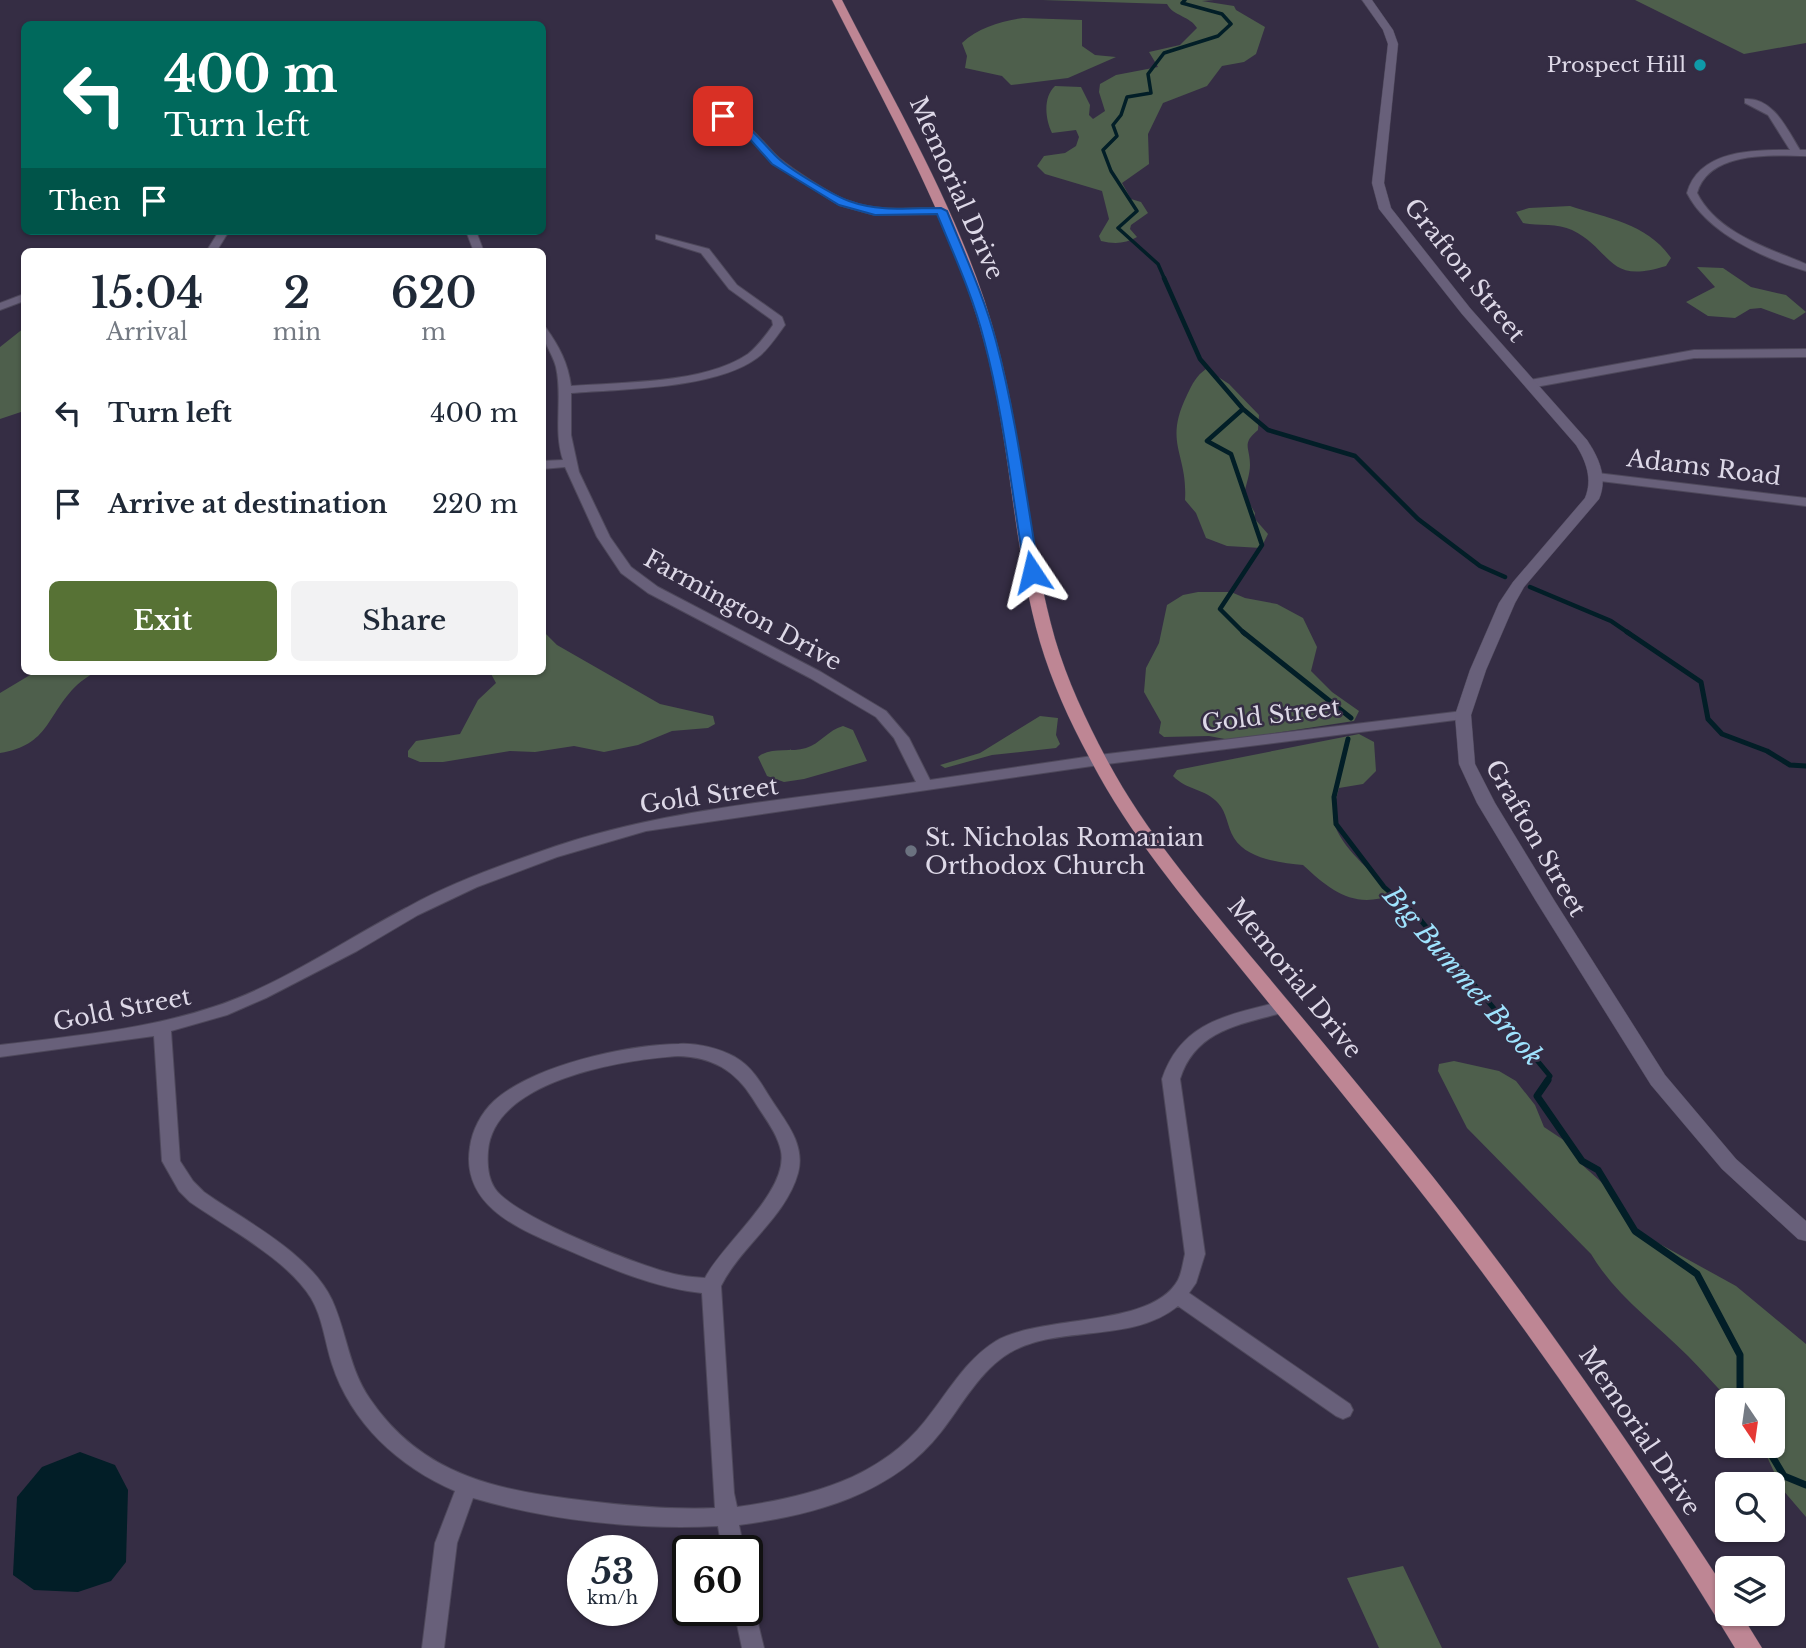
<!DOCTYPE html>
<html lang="en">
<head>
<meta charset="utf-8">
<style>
	:root { --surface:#fff; --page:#f2f2f3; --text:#1f2937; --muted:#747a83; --accent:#577235 }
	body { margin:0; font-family:"Libre Baskerville",serif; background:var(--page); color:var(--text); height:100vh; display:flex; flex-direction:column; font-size:26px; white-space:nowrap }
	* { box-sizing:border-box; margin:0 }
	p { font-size:23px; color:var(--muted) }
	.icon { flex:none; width:38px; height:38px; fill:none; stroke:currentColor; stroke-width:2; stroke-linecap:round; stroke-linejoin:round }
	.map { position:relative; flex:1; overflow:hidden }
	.details { position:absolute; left:21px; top:248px; width:525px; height:427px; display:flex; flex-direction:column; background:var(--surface); border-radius:10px; box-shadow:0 2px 5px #0004 }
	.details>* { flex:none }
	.hud { position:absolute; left:21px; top:21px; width:525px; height:214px; border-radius:10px; box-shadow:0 2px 5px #0004; background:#00695c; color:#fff; overflow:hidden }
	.needle { width:46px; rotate:167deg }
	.buttons { position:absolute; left:1715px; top:1388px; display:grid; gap:14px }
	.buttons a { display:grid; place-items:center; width:70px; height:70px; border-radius:10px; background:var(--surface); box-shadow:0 2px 5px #0004; font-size:35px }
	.speed { position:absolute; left:567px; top:1535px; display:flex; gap:14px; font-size:35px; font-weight:700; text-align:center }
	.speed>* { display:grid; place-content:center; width:91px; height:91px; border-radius:50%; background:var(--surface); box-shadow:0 2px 5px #0004; line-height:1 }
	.speed small { font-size:18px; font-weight:400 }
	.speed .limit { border:4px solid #111; border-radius:10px; background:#fff; color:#111 }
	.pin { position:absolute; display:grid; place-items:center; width:60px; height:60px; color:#fff; margin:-30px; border-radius:14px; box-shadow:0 4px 10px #0006 }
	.me { position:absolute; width:77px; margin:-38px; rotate:350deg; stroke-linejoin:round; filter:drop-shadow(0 0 5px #0008) }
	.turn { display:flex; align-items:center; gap:24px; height:147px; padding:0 28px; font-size:32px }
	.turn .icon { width:91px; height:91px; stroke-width:2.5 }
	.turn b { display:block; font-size:49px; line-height:60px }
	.then { display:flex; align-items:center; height:66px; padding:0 28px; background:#0003; gap:14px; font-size:26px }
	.eta { display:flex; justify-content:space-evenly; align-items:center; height:119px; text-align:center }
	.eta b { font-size:42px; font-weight:600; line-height:49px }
	.action { display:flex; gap:14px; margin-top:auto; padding:14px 28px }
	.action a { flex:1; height:80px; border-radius:10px; background:var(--accent); color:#fff; font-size:28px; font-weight:600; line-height:80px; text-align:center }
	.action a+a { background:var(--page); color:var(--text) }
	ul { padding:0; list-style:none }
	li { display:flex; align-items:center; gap:21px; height:91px; padding:0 28px }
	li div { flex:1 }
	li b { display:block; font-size:26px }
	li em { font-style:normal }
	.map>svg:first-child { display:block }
	.green { fill:#4e5f4c }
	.water { fill:#021e27 }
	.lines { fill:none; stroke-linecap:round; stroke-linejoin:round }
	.stream-far3 { stroke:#021e27; stroke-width:3.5 }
	.stream-far2 { stroke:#021e27; stroke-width:4.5 }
	.stream-far1 { stroke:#021e27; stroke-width:5 }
	.stream { stroke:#021e27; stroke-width:7 }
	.street-casing { stroke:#4e485b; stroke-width:2 }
	.secondary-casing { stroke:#4e485b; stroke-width:1 }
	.primary-casing { stroke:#4e485b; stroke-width:1 }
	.street { fill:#68607a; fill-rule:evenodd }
	.secondary { fill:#68607a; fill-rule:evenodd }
	.primary { fill:#be8694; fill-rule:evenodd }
	.route { fill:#1a73e8; stroke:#114b97; stroke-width:2 }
	.culture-dot { fill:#0f9aa8; stroke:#352d44; stroke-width:2.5 }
	.worship-dot { fill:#6b7280; stroke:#352d44; stroke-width:2.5 }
	.labels { text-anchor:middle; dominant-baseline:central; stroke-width:5; stroke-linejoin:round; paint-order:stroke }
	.far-poi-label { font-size:21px; fill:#ddd8e7; stroke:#352d44; text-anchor:end }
	.street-label { font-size:24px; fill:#ddd8e7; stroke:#352d44 }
	.poi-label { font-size:24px; fill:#ddd8e7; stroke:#352d44; text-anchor:start }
	.water-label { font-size:26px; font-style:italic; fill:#9fe3fe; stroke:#352d44 }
</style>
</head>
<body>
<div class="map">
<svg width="1806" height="1648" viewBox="0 0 1806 1648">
	<rect width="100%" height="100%" fill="#352d44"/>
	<path class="green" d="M1042,0H1214L1202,1L1234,6L1236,10L1265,27L1256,54L1244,62L1222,66L1207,86L1163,103L1148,134L1149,164L1122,183L1131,199L1141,202L1148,213L1131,225L1130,229L1137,237C1125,244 1114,244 1101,241L1099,236L1109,219L1102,191L1045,174L1037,166L1044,156L1065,153L1076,146L1079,137L1076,130L1052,133C1045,119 1043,97 1055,86L1081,87L1090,105L1089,115L1093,119L1105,111L1099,92L1100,84L1116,75L1158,67L1149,52L1180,45L1197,28C1190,16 1173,16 1167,4Z
		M1635,0H1806V43L1744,54Z
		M1023,18L1082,20V46L1095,55L1116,57L1068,78L1011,85L1002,76L965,68L967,56L962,43C978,28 1001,21 1023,18Z
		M1570,206C1607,218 1648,224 1671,258L1666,266C1606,285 1614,251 1572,230C1558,223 1537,226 1523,223L1516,212L1529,208Z
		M1697,267L1723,268L1751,287L1786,295L1806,312L1794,320L1761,308L1750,309L1735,318L1708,316L1686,302L1715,287Z
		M24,328V411L0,419V347Z
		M1206,369L1229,384L1259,415L1258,430C1241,444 1250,447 1250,465C1250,474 1246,485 1244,494L1255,513L1254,518L1268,534L1261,548L1227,546L1206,538L1196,513L1185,500C1188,453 1163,444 1187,395C1193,383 1196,376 1206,369Z
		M1198,592H1231L1245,598L1277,604L1303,618L1317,647L1311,671L1332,692L1359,711L1354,721L1230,740L1209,736L1164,737L1159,733L1161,722L1144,692L1146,668L1159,643L1167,605L1183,595Z
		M543,631L557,645L660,704L713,716L715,724L708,728L672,731L638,745L604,752L574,746L535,752L510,751L443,762H420L408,757V751L416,741L460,734L478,700L496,683L490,672H542Z
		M35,672H95C89,676 82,680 77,685C46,715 50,745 0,753V693Z
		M1040,716L1058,718L1056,735L1060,744L1056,748L992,755L945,768L940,765L980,753Z
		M843,726L853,730L867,761L804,779L784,782L767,776L758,757C771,746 790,753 806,748C820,744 828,730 843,726Z
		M1359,734L1374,742L1376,771L1363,784L1339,788C1336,800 1331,814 1335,826C1345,852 1376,875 1394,894C1355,910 1331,891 1303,865C1280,863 1247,859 1234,838C1227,827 1227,812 1218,803C1206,789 1186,790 1173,776L1177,770Z
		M1454,1061L1499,1071L1516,1081L1535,1105L1544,1127L1571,1145L1579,1162L1610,1190L1638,1232L1736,1286L1806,1344V1517L1782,1489L1762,1446H1773V1400H1729C1715,1385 1702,1370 1688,1356C1654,1322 1616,1296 1591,1254L1467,1128L1438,1071L1439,1064Z
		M1403,1566L1442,1648H1379L1347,1578Z"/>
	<path class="water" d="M80,1452L115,1465L128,1490L126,1562L111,1581L78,1592L34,1590L13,1575L17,1497L42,1467Z"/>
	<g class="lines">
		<path class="stream-far3" d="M1165,280L1158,264L1118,228L1137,211L1111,171L1103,150L1117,136L1113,125L1121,115L1127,97L1151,93L1148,74L1164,53L1218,36L1231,24L1222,14L1182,3L1185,0"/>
		<path class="stream-far2" d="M1164,278L1200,359L1243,409L1207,441L1231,454L1262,545L1220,609L1245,634
			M1243,409L1268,430L1355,456L1418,519L1480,566L1505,577
			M1530,587L1611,621L1630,634"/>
		<path class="stream-far1" d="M1243,632L1351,718
			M1627,632L1701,682L1708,719L1722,734L1767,751L1790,765L1806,766
			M1348,739L1334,797L1336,824L1384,887L1418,917L1550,1076L1546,1082"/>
		<path class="stream" d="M1548,1080L1537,1096L1582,1161L1598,1170L1635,1231L1697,1274L1740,1355V1400
			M1766,1446L1784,1476L1806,1485"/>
		<g class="street-casing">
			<path id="street" d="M1745,99C1773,97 1787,129 1800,150H1806V156C1771,155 1709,151 1697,193C1717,233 1768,248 1806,264V271C1765,259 1707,233 1687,193C1699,150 1752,150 1790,150L1768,115L1745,103Z
				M720,114C743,112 764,145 779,158C792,169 833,196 849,201C878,212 910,208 941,208L946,211L941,214L875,215L839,205L772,163L748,136L720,118Z
				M219,231H229L216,252H206Z
				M466,231H476L484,252H474Z
				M656,235L709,249L737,285L782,317L785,325C777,336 768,350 757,358C715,389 622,389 571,393V435L579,472L610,537L631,567L658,587L821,672L886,711L909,738L930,780L1099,755L1463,711L1470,715L1463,719L1099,765L646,831L557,857L477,887L418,915L357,951L266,998L227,1015L171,1031L180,1161L193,1181L204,1192C245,1221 310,1253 332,1300C347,1333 349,1369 370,1399C423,1477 500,1491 588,1501C630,1506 672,1510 715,1508L702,1293C652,1288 602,1265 556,1245C514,1227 461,1203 470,1147C472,1131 481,1113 494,1101C534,1065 626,1045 679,1044C697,1043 718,1048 735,1057C751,1066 760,1081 769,1096C784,1120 806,1143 798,1173C786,1217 741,1246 721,1286L734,1493L737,1507C808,1497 879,1479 925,1421C947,1394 965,1360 996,1341C1043,1314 1152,1328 1178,1280C1182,1272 1183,1262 1185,1254L1162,1079C1182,1020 1230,1015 1283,1001L1289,1003L1292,1007L1289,1011C1244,1024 1196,1028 1180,1079L1205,1254L1196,1283L1189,1293L1350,1404L1353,1410L1350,1416L1343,1419L1336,1416L1178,1306C1131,1344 1062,1324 1011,1352C980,1370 962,1405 941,1432C893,1494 814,1515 739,1525L744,1550H722L718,1526C638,1530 551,1521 473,1498L457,1543L444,1648H422L435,1543L455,1491C399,1467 351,1423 332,1364C325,1343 323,1318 311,1298C287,1259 227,1228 190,1202L179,1191L162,1161L154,1036L0,1057V1045C72,1036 144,1030 213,1007C281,985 343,941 406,908C449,884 496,867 542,851C658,809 794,799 916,782L894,738L876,717L810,678L648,593L621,573L597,537L565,467L542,469V461L563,460C553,430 563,398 556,367C552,352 542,342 542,327L546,328C559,346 568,363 571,386C622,382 704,384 748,354C758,346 766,335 773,325L772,320L729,289L701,253L656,239ZM678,1056C712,1057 735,1070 753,1099C763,1116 777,1132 781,1151C789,1191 723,1243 705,1278C697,1277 688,1277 679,1275C645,1269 509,1215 494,1187C488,1177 487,1163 488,1151C494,1080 622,1060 678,1056Z
				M24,294V301L0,310V303Z
				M1806,349V357L1694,358L1530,388L1524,384L1530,380L1694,350Z
				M1597,473L1806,498V506L1592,480L1591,477Z
				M747,1601L753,1603L764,1648H742L734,1610H747Z"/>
		</g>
		<g class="secondary-casing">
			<path id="secondary" d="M1362,0H1372L1393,30L1398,44L1384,183L1391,208L1470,308L1587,440C1599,458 1608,478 1599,499L1524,587L1515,603L1486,670L1471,715L1475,764L1495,803L1554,900L1665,1075L1736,1159L1806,1221V1241L1798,1239L1722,1169L1651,1085L1536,901L1477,803L1459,764L1455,715L1470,670L1499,603L1513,582L1585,498C1593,479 1586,461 1576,445L1462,314L1379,209L1372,183L1388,44L1383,30Z"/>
		</g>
		<g class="primary-casing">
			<path id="primary" d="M832,0H842C899,112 967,224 998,347C1023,443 1028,543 1055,639C1067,680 1086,720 1106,758C1144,830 1197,891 1248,953C1302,1017 1355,1081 1408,1146C1524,1288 1627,1439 1727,1592V1614H1741L1762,1648H1735C1631,1477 1516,1310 1390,1153C1338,1088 1286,1024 1233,959C1181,895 1127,831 1089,757C1069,720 1052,682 1040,642C1012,544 1011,440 984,341C951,220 888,111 832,0Z"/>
		</g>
		<use href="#street" class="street"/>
		<use href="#secondary" class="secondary"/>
		<use href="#primary" class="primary"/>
	</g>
	<path class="route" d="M720,114C742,112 764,146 779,159C791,170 834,196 849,201C879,212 910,208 941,208L947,211C964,253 984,296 996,341C1016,416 1026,495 1039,572L1037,575L1032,576L1025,572C1012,495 1004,415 984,340C973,296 954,255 937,214L875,215L839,205L772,164L748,137L720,118Z"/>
	<circle class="culture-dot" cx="1700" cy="65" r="7"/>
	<circle class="worship-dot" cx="911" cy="851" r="7"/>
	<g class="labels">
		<g class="far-poi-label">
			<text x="1686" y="65">Prospect Hill</text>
		</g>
		<g class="street-label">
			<text transform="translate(957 188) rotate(66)">Memorial Drive</text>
			<text transform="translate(1465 270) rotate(51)">Grafton Street</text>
			<text transform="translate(1704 467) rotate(7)">Adams Road</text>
			<text transform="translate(743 610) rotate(29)">Farmington Drive</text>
			<text transform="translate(1271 715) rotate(-7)">Gold Street</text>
			<text transform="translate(709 795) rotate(-8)">Gold Street</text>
			<text transform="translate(1536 838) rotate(60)">Grafton Street</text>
			<text transform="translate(1295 978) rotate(51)">Memorial Drive</text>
			<text transform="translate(122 1009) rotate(-11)">Gold Street</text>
			<text transform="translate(1640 1431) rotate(56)">Memorial Drive</text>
		</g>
		<g class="poi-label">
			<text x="925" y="837">St. Nicholas Romanian<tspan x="925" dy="28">Orthodox Church</tspan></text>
		</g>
		<g class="water-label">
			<text transform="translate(1463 976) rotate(49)">Big Bummet Brook</text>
		</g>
	</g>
</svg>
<div class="buttons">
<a><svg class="needle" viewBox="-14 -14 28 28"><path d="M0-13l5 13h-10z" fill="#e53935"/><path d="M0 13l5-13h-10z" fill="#747a83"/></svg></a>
<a><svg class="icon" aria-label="search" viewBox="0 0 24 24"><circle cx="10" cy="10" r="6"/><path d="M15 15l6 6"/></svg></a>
<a><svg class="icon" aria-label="layers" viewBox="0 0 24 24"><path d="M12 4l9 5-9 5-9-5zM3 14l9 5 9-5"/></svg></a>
</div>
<div class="speed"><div>53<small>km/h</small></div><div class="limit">60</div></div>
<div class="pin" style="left:723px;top:116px;background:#d93025"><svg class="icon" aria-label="arrive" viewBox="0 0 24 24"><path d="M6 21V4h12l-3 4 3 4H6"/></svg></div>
<svg class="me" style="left:1032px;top:572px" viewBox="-20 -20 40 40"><path d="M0-17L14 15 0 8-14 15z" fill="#1a73e8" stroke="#fff" stroke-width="4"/></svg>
<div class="hud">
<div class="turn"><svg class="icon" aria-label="left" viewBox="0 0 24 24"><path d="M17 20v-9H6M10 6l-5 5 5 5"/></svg><div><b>400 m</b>Turn left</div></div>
<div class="then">Then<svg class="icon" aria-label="arrive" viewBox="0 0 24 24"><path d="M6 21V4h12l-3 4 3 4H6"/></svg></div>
</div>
<section class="details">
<div class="eta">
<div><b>15:04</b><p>Arrival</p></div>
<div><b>2</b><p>min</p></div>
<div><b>620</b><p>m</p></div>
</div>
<ul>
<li><svg class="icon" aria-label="left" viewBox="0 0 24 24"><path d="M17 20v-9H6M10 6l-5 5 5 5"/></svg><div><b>Turn left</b></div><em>400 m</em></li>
<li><svg class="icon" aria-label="arrive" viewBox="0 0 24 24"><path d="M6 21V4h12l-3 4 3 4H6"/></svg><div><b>Arrive at destination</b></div><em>220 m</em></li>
</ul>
<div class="action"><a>Exit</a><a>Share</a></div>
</section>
</div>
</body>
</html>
